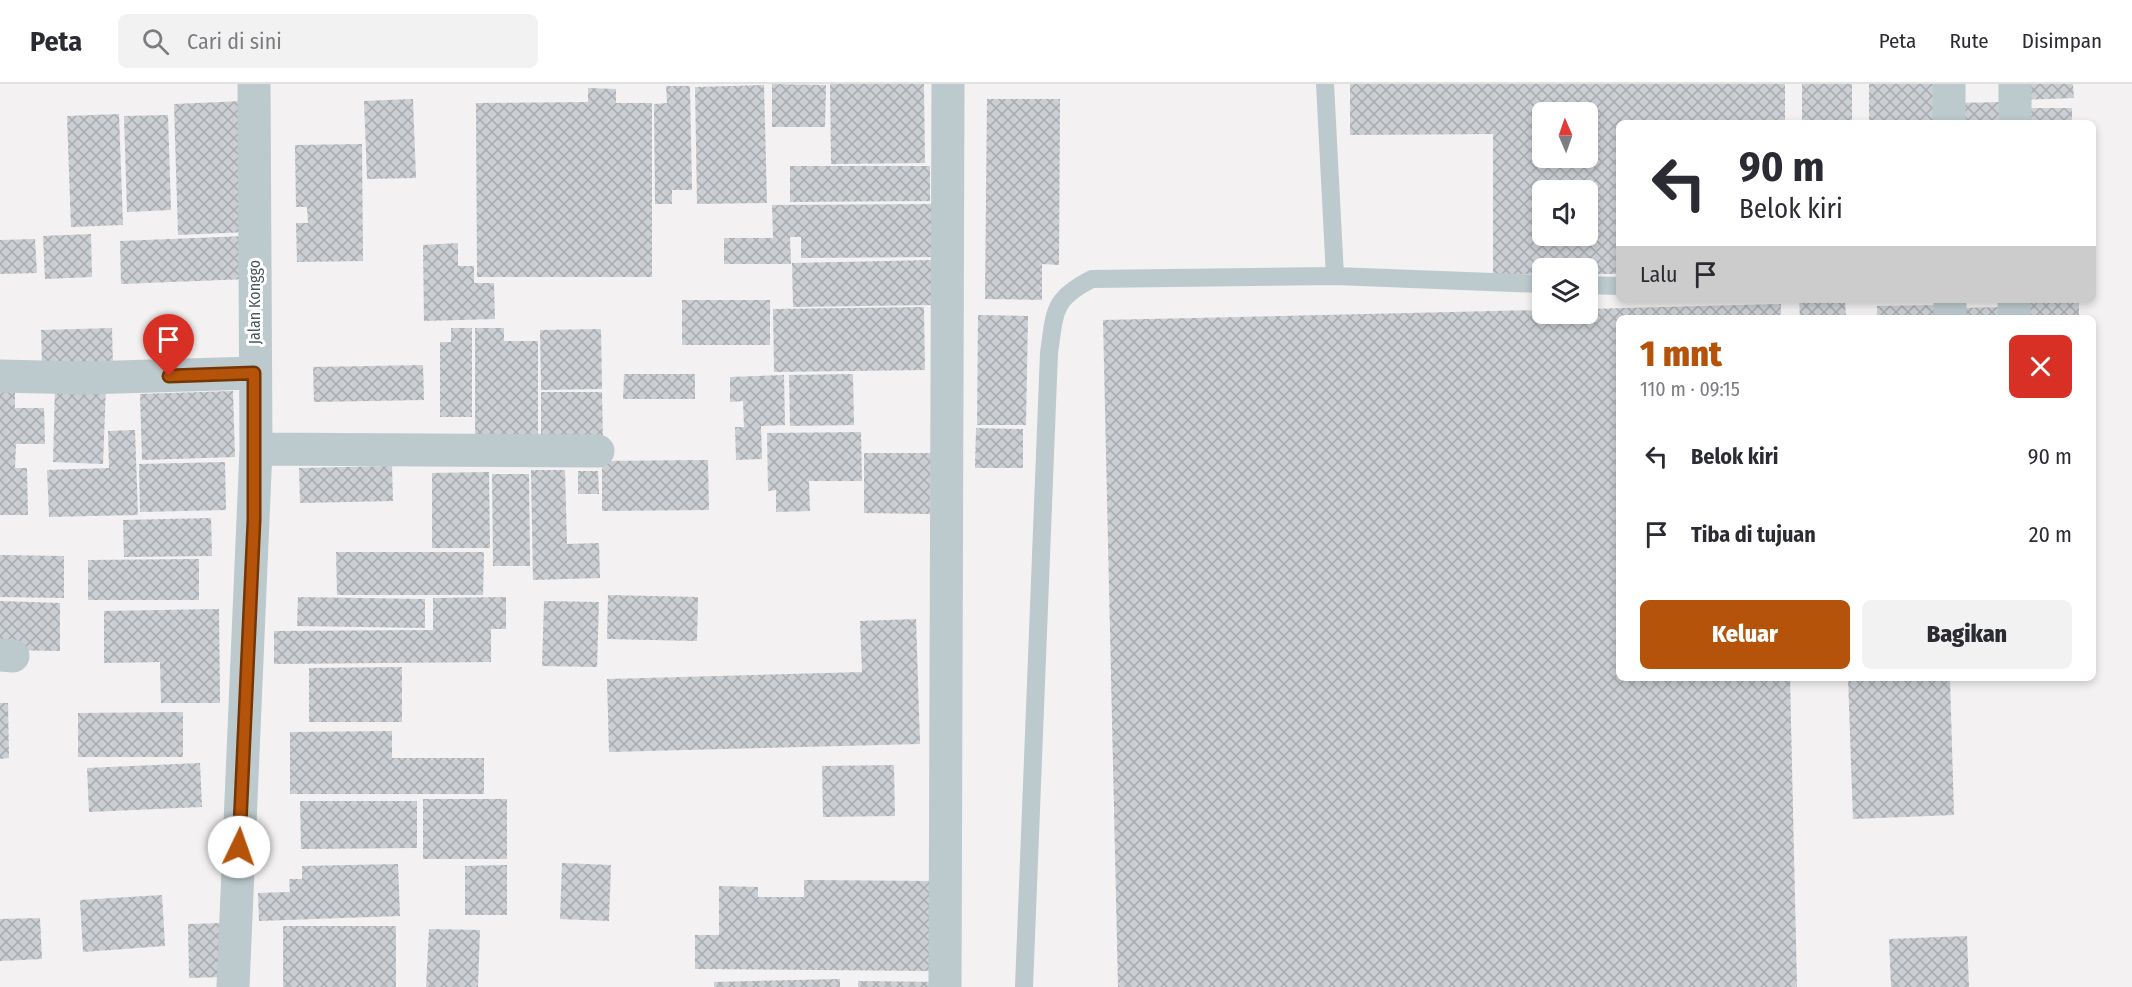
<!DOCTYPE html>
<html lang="id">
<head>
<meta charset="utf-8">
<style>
	:root { --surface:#fff; --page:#f2f2f3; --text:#2b2b33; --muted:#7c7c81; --line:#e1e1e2; --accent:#b45309 }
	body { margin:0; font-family:"Fira Sans Condensed",sans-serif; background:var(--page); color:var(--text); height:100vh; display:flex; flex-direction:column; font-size:22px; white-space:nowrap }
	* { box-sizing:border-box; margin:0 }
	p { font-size:20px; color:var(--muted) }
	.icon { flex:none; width:33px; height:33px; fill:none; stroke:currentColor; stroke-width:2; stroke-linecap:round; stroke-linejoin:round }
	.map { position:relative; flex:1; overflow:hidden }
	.panel { position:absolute; left:1616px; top:231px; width:480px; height:366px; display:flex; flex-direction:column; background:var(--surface); border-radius:9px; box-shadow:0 3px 9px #0003 }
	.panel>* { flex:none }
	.guide { position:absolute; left:1616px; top:36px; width:480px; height:183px; border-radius:9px; box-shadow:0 3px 9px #0003; background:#fff; color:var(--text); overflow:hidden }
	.needle { width:39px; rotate:358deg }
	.fabs { position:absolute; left:1532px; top:18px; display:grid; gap:12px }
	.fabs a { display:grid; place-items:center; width:66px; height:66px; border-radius:9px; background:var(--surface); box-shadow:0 3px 9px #0003; font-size:30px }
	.pin { position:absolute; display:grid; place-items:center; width:51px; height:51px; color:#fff; margin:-62px -26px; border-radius:50% 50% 50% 0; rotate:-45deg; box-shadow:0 0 6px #0007 }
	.pin .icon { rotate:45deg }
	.me { position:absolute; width:66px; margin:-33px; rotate:3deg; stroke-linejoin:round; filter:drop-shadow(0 0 4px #0008) }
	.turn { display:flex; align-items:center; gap:21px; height:126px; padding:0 24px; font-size:27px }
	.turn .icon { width:78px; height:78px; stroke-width:2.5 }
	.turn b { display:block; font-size:42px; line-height:51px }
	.then { display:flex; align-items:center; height:57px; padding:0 24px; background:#0003; gap:12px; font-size:22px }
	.round { display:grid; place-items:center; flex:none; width:63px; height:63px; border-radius:9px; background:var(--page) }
	.head { display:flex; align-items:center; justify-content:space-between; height:102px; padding:0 24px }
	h1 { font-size:36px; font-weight:800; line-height:45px; color:var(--accent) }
	.button { display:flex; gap:12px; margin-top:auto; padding:12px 24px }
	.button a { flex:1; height:69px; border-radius:9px; background:var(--accent); color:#fff; font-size:24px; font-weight:800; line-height:69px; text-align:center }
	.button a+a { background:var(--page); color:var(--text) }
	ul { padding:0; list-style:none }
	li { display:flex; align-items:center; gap:18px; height:78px; padding:0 24px }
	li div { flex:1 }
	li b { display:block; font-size:22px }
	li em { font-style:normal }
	header { display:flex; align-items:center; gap:36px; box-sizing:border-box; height:84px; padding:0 30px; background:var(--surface); border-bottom:2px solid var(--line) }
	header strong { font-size:28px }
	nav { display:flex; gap:33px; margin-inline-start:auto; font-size:21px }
	.search { width:420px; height:54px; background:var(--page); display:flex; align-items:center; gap:15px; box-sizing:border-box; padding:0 21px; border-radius:9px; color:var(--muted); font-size:22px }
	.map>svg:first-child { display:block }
	.building { fill:url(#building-cross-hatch); fill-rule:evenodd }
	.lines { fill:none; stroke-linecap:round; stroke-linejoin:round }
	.lane { stroke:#bcc9cd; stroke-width:18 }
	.street { stroke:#bcc9cd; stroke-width:33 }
	.route-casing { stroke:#753606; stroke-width:15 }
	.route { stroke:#b45309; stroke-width:10 }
	.labels { text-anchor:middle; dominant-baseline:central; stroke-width:6; stroke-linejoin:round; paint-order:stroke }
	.street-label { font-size:16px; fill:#48595e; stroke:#fff }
</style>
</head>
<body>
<header>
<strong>Peta</strong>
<div class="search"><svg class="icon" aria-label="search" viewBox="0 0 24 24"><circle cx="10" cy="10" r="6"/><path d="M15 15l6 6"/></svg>Cari di sini</div>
<nav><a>Peta</a><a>Rute</a><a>Disimpan</a></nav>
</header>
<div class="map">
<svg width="2132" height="903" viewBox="0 0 2132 903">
	<defs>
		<pattern id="building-cross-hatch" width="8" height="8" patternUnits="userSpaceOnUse" patternTransform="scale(1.5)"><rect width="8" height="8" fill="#cbcfd3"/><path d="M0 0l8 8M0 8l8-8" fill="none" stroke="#a7abae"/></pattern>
	</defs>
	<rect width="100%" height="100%" fill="#f3f1f1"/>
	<path class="building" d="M772,0L826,1L825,43H772Z
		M830,0H924L925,79L831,80Z
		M1350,0H1785V39H1618V190H1587V184H1542V190H1493V50L1350,51ZM1542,28H1587V74H1542ZM1542,106H1587V152H1542Z
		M1802,0H1852V39H1802Z
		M1869,0H1942L1943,39H1869Z
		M2022,0H2073L2074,14L2022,16Z
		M764,1L767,119L697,120L695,3Z
		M666,2H690L692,106H672V120H655L654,20L667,19Z
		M588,4L616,5V19H652V193H477L476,19L588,18Z
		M413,15L416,94L367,95L364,17Z
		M987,15H1060L1059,181L1042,180V216L985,215Z
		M244,17L248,148L178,151L174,20Z
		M2001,18L2002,39H1955V19Z
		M2029,24H2072V39H2030Z
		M119,30L123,141L71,143L67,32Z
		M168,31L171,126L127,128L124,32Z
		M362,60L363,177L297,178L296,139H308L307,123H296L295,61Z
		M790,82H930V117L790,118Z
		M933,120L934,173L801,174V153H790L791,180H724V154H773L772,121Z
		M91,150L92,193L45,195L43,152Z
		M246,152L248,195L121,200L120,157Z
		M35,155L37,189L0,190V156Z
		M458,159V182H474V199H494L495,235L424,237L423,161Z
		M934,176L935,221L793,223L792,179Z
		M682,216H770V261H682Z
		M1799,216H1845L1846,234H1800Z
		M2026,216H2079V234H2027Z
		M1781,220V234H1618V594H1790L1797,903H1118L1103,236L1542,226V230H1587V225Z
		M1941,221L1942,234H1877V222Z
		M924,223L925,286L774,288L773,225Z
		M2007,223V234H1957V224Z
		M978,231L1028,232L1026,341H977Z
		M112,244L113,284L42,286L41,246Z
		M451,244H472V333H440V258H451Z
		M475,244H504V257H538V360H475Z
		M601,245L602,305L541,306L540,246Z
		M423,281L424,316L314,318L313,283Z
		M624,290H695V315H623Z
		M853,290L854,341L790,342L789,291Z
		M784,291L785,341L761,342L762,375L736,376L735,343H744L743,317L730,318V293Z
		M55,300L106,301L103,380L53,378Z
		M0,303H15V324H44L45,360H16L15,384H27L28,431H0Z
		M233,307L235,373L142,376L140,310Z
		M541,308H602L603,360L541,361Z
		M976,344L1023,345V384H975Z
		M135,346L138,431L49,433L47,386L109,384L108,347Z
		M861,348L862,397H809L810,427L776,428V406L768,407L767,349Z
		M864,369H931L930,430L864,429Z
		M708,376L709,426L602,427V377Z
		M225,378L226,426L140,428L139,380Z
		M392,382L393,417L300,419L299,384Z
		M531,386H565L567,460L599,459L600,494L533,496Z
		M578,387H598L599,410H578Z
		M489,388L490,464H432V389Z
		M492,390H529L530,482H493Z
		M211,434L212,472L124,473L123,436Z
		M336,468H484L483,511H337Z
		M0,471L64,472V514L0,513Z
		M199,475V516H88V476Z
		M608,511L698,513L697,557L607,555Z
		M298,513L425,515V544L297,542Z
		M506,513V545H491V578L274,580V547L433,546V514Z
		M0,517L60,519V567L0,566Z
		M544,517L599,518L597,583L542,582Z
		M219,525L220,619H161L160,578L104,579V527Z
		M916,535L920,660L609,668L607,595L862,588L860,537Z
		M402,583V638H309V584Z
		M1848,594H1950L1954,731L1853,735Z
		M0,619H8L9,674L0,675Z
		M183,628V673H78V629Z
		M392,647V674H484V710H290V648Z
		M200,679L202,723L89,728L87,684Z
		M894,681L895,732L823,733L822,682Z
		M423,715H507V775H423Z
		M300,717H417V764L301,765Z
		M562,779L611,781L609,837L560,835Z
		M398,780L400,832L259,837L258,809L290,808L289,795H302V782Z
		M507,781V831H465V782Z
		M804,796L935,797L934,887L695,885V851H719V802L758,803V813H804Z
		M162,811L165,862L83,868L80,816Z
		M40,834L42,875L0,877V835Z
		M223,839V893L189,894L188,840Z
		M283,842H396V903H283Z
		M429,845L480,846L478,903H426Z
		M1967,852L1969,903H1891L1889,855Z
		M840,895V903H714V898Z
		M858,897L942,898V903H858Z"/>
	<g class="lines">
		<path class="lane" d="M1325,0L1335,192L1542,200
			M1587,201L1618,202
			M1024,903L1049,269C1055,228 1052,215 1092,195L1335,192"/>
		<path class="street" d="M1949,0V39
			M2015,39V0
			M1950,216V234
			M2014,234V216
			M0,292L84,294L254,289
			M256,365L598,367
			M0,571L13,572
			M233,903L256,365L254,0
			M945,903L948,0"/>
	</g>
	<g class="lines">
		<g class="route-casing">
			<path id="route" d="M169,292L254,289V436L239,763"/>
		</g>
		<use href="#route" class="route"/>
	</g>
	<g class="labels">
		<g class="street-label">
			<text transform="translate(254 218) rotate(-90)">Jalan Konggo</text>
		</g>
	</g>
</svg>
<div class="fabs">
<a><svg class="needle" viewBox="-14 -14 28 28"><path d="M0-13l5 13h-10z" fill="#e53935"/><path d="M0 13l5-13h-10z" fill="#7c7c81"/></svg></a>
<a><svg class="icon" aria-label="sound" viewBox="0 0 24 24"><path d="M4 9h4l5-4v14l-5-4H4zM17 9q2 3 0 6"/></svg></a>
<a><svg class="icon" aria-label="layers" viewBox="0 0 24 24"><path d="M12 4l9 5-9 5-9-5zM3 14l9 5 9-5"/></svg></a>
</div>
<div class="pin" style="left:169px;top:292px;background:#d93025"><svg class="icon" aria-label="arrive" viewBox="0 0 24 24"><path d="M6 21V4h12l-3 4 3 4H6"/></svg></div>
<svg class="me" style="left:239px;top:763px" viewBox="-20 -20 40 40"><circle r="19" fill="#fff"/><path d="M0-13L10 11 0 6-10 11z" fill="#b45309"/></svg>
<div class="guide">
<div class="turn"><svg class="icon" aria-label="left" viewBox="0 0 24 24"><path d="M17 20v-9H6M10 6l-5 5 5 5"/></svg><div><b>90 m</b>Belok kiri</div></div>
<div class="then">Lalu<svg class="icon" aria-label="arrive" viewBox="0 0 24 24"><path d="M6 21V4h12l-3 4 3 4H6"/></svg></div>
</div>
<section class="panel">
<div class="head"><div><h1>1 mnt</h1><p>110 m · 09:15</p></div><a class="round" style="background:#d93025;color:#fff"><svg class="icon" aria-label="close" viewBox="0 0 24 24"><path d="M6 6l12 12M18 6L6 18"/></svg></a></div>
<ul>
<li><svg class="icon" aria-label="left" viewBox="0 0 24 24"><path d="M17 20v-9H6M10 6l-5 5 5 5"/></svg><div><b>Belok kiri</b></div><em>90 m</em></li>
<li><svg class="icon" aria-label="arrive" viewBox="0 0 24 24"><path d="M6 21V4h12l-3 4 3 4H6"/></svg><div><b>Tiba di tujuan</b></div><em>20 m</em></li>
</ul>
<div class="button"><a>Keluar</a><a>Bagikan</a></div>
</section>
</div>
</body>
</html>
